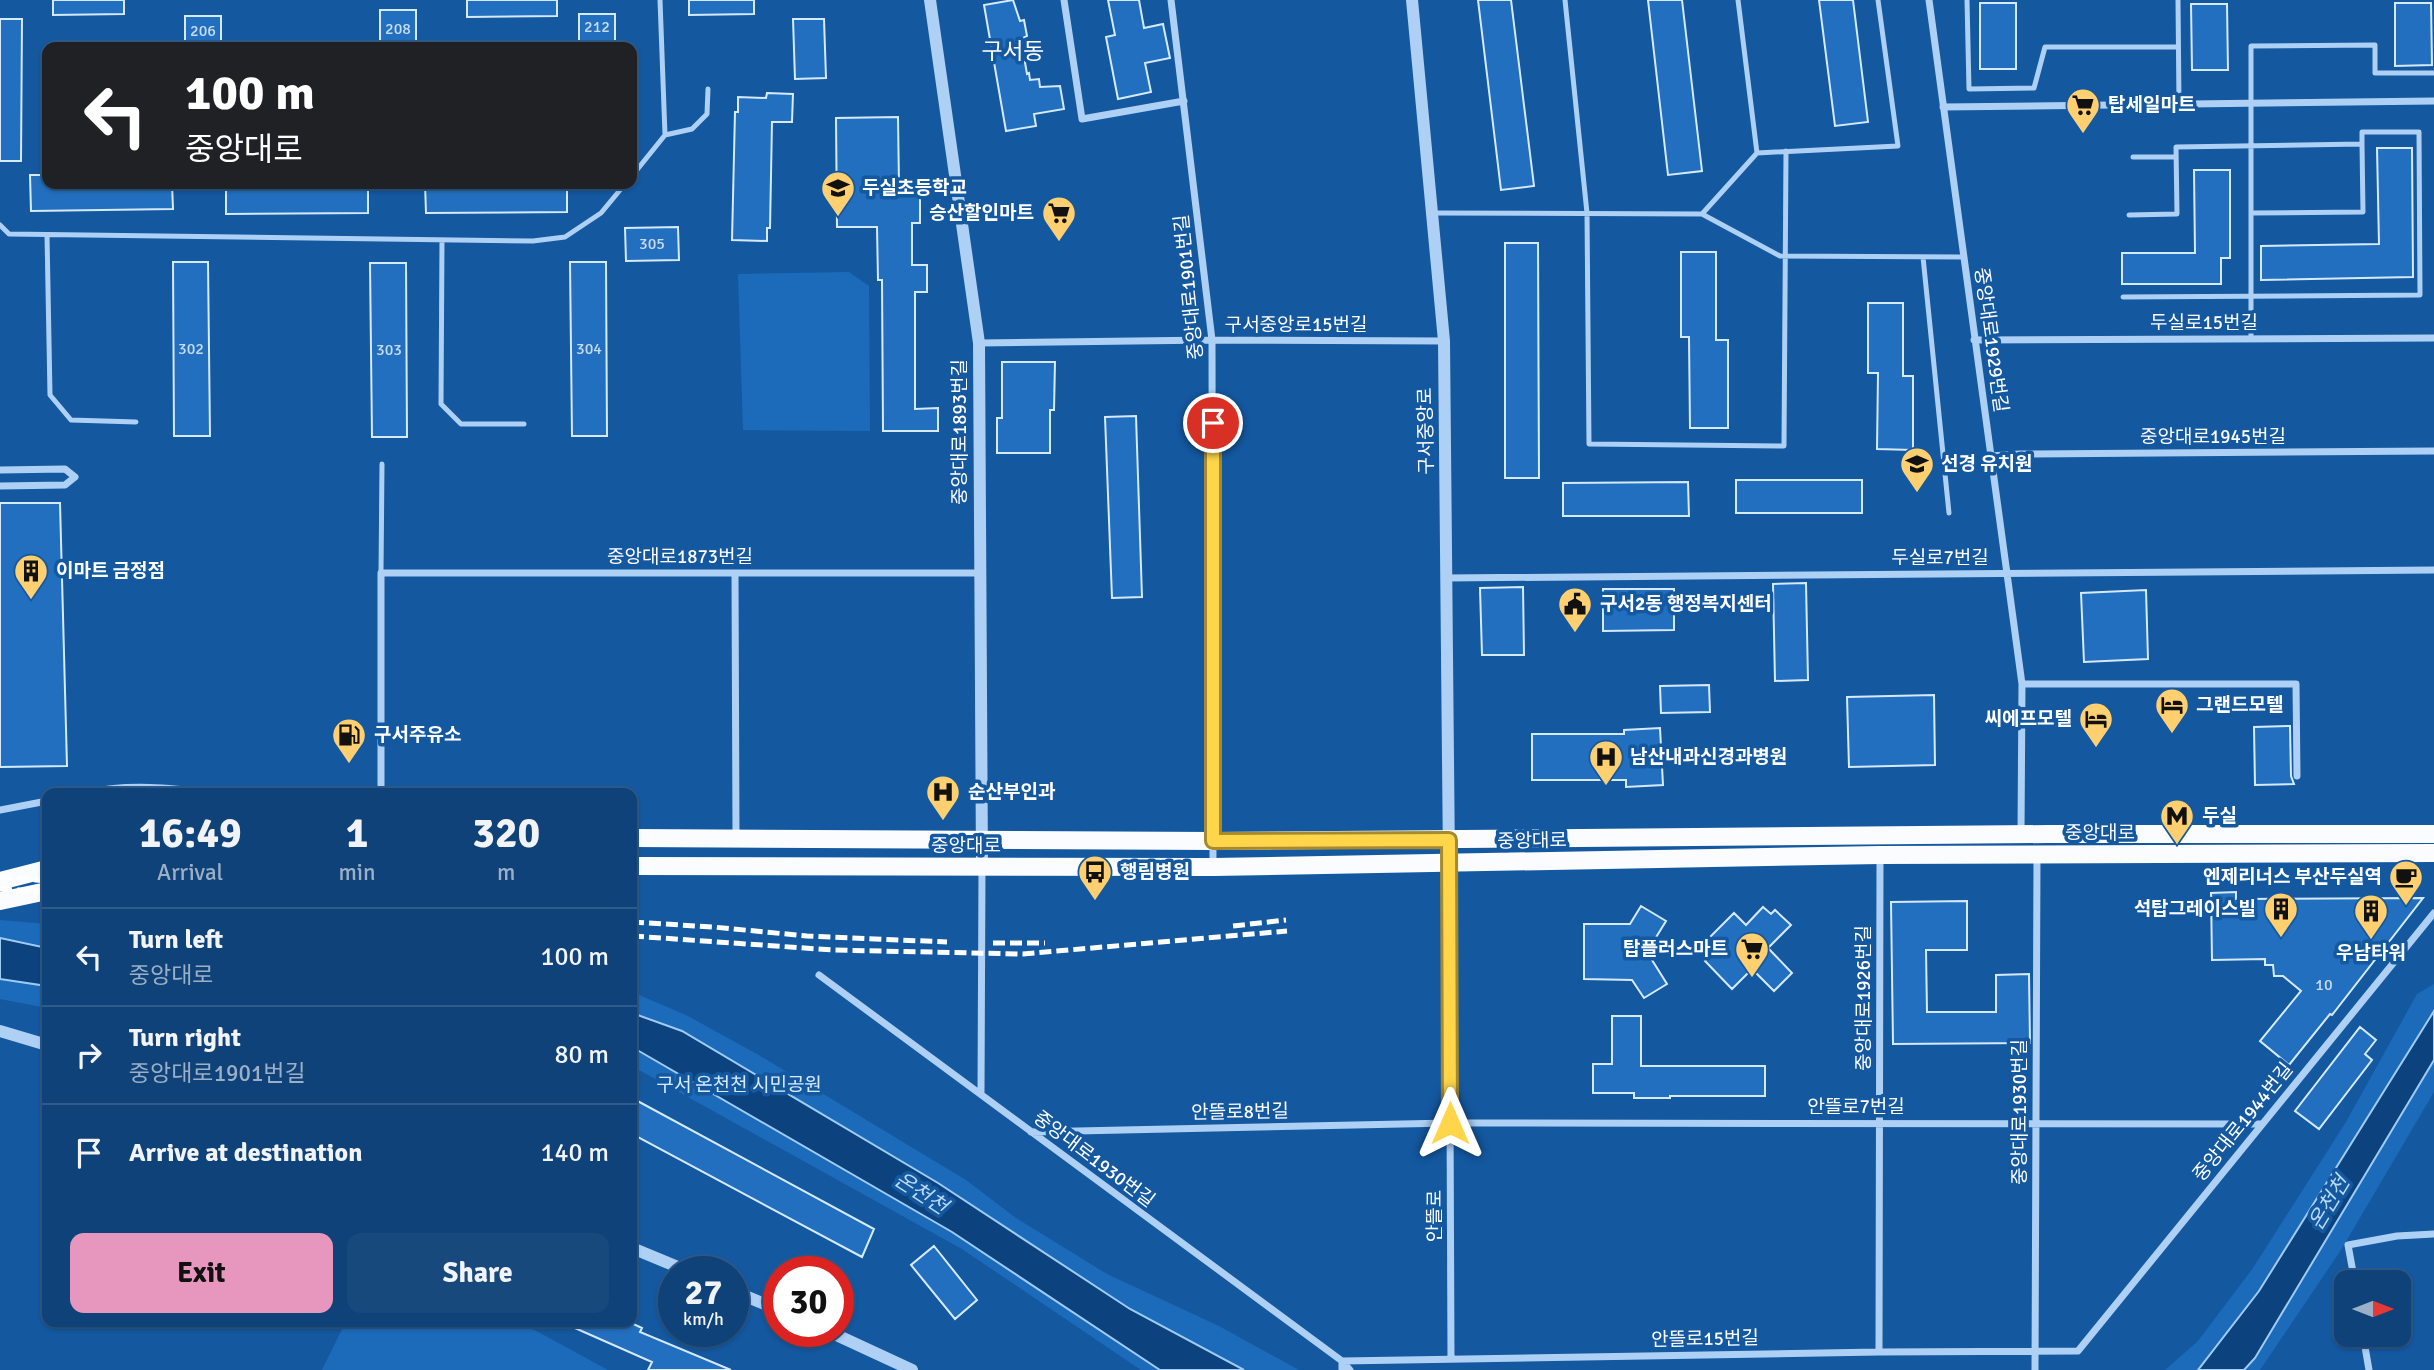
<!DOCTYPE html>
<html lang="en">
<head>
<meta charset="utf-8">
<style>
	:root { --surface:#0f4278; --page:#18497d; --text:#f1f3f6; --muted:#9bb0c6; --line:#2f5b8a; --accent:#e797bd }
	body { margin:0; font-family:Signika,"Noto Sans KR",sans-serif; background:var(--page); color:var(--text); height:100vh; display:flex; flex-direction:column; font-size:26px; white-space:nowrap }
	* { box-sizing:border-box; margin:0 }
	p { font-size:23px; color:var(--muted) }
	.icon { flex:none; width:38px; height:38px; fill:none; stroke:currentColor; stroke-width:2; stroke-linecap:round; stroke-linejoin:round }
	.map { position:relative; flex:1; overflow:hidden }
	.side { position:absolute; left:42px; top:788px; width:595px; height:539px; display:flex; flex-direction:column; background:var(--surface); border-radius:14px; box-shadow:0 2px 5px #0004,0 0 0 2px var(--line) }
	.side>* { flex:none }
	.guide { position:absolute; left:42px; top:42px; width:595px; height:147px; border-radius:14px; box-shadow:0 2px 5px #0004,0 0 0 2px var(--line); background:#202124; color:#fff; overflow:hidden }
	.needle { width:46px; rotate:90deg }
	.buttons { position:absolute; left:2334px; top:1270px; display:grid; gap:14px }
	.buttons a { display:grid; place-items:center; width:77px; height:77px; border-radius:14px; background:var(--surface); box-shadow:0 2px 5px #0004,0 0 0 2px var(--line); font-size:35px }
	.speed { position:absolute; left:658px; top:1256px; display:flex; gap:14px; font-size:35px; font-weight:700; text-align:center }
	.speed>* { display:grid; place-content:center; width:91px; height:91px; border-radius:50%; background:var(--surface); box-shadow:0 2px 5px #0004,0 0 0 2px var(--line); line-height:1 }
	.speed small { font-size:18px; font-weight:400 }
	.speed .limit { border:10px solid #d22; background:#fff; color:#111 }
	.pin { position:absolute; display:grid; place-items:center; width:60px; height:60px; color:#fff; margin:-30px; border:4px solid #fff; border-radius:50%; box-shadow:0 2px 7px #0007 }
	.me { position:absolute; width:77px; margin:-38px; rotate:0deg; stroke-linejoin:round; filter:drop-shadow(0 0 5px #0008) }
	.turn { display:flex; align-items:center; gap:24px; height:147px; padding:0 28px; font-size:32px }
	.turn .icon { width:91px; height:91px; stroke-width:2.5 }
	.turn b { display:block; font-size:49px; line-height:60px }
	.eta { display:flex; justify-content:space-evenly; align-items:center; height:119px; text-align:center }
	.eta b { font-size:42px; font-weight:700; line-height:49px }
	.cta { display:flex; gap:14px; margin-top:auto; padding:14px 28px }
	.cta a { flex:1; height:80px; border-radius:14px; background:var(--accent); color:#111; font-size:28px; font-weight:700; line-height:80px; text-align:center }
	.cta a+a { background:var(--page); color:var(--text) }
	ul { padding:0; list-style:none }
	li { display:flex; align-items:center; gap:21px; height:98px; padding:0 28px; border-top:2px solid var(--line) }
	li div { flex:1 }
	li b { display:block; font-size:26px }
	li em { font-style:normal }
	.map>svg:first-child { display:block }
	.green { fill:#1c6bba }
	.water { fill:#0c427d; stroke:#9fccf7; stroke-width:2 }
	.building { fill:#226fbf; stroke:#d6eafd; stroke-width:2 }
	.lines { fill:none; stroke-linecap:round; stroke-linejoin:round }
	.service { stroke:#add0f4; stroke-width:5 }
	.minor { stroke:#add0f4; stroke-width:7 }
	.tertiary { stroke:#add0f4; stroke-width:12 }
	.primary { stroke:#fafcff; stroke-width:18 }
	.rail { stroke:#fff; stroke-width:5; stroke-dasharray:12 5; stroke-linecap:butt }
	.route-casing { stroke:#a68a30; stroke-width:18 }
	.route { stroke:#ffd54a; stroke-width:12 }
	.labels { text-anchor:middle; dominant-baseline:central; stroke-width:7; stroke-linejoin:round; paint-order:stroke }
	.number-label { font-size:16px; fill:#c8dbef }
	.poi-label { font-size:19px; font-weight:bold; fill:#fff; stroke:#1458a0; text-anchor:start }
	.street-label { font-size:19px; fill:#fff; stroke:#1458a0 }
	.park-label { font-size:19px; fill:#d6eafd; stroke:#1458a0 }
	.water-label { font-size:21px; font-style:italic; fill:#badafa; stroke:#1458a0 }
	.quarter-label { font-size:23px; fill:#fff; stroke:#1458a0 }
</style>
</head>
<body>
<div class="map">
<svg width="2434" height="1370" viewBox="0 0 2434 1370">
	<rect width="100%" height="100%" fill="#1458a0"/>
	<path class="green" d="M849,272L869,286L870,431L743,430L738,274Z
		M0,920L47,924V1008L0,999Z
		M2434,984V1092L2341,1250L2260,1370H2165L2198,1341L2253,1268L2346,1122L2417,994Z
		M632,992L686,1015L757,1054L966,1180L1016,1218L1107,1274L1219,1326L1299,1370H1141L962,1249L641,1071L632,1070Z
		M346,1321H518L608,1370H322Z"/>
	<path class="water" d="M0,938L47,948V986L0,979Z
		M2434,1011V1060L2255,1358L2244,1370H2198L2259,1291Z
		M632,1013L682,1031L938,1183L1130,1309L1244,1370H1160L952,1232L632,1047Z"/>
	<path class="building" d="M53,0H124V14L53,15Z
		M467,0H557V16L467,17Z
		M689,0H754V14L689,15Z
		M1013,0L1020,21L1024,20L1027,36L1021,39L1027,74L1029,73L1030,80L1039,79L1040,87L1060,86L1064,109L1034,114L1036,126L1006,131L984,5Z
		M1108,0H1139L1144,28L1163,24L1170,58L1145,63L1151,92L1118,99L1106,37L1115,35Z
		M1478,0H1511L1534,186L1501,190Z
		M1648,0H1682L1702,171L1668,175Z
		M1819,0H1853L1868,122L1835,126Z
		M1980,3H2016V69H1980Z
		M2395,3H2431L2432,65L2395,66Z
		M2191,4H2227L2228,70H2192Z
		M380,10H416V47H380Z
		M579,14H615V47H579Z
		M185,16H221V47H185Z
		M0,19H22L21,161H0Z
		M793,19H824L826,78L795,79Z
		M767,93L793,94L792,122H772L770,228H767V241L732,240L735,112H738V97L766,98Z
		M898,117L899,185L920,184V223H912V265H927V292H915V409L938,408V431H883L882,280H878L877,227H837L836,118Z
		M2377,148H2412L2413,277L2261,280V246L2379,244Z
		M2194,170H2230V258H2221V284H2122V253H2195Z
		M30,175H47V184H172L173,209L31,211Z
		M226,184H368V213L226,214Z
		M425,184H567V212L426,213Z
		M678,227L679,260L626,261L625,228Z
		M1505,243H1538L1539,478H1505Z
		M1681,252H1716V340H1728V428H1690L1689,337H1681Z
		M173,262H208L210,436H174Z
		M570,262H606L607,436H572Z
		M370,263H406L407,437H372Z
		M1868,303H1903V376H1913V450L1877,449L1878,373H1868Z
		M1002,362H1055L1054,410H1050V453H997V418H1002Z
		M1136,416L1142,597L1112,598L1105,417Z
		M1736,480H1862V513H1736Z
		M1688,482L1689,516H1563V483Z
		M0,503H60L67,766L0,767Z
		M1806,583L1808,680L1775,681L1773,584Z
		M1523,587L1524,655H1482L1480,588Z
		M1603,589H1674V630L1603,631Z
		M2146,590L2148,659L2084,662L2081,593Z
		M1709,685L1710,712L1661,713L1660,686Z
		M1934,695L1935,765L1849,767L1847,697Z
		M2290,726L2291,776L2294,784L2255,785L2254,727Z
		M1660,728L1663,785L1626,787V780H1532V734H1624V730Z
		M2236,892V899L2423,898L2332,1015L2330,1014L2289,1065L2260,1041L2301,991L2283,976H2274L2273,965H2265V959L2212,960L2211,893Z
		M1967,901V950H1926L1927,1012H1996V975L2029,974L2030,1043L1893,1044L1891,902Z
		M1641,906L1666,921L1647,952L1667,984L1644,998L1632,980L1584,979V924H1630Z
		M1763,907L1771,914L1775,910L1791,925L1768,948L1792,973L1774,991L1752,969L1732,989L1705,961L1715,951L1706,941L1734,913L1746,925Z
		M1612,1016H1641V1066H1765V1096H1670V1098H1634V1093H1593V1064H1612Z
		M2360,1027L2376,1040L2365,1054L2372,1060L2319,1129L2295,1111Z
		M632,1098L874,1229L862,1257L632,1134Z
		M934,1246L977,1300L955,1319L911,1265Z
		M559,1321H627L642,1328L640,1332L731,1370H648L652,1362Z"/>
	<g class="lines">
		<path class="service" d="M660,0L665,135L692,129L707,114L708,89
			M1565,0L1587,213L1589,444L1784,446L1786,151
			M1738,0L1757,153L1898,146L1878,0
			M1967,0L1969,89L2034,88L2045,47H2178
			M2178,0L2179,104
			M2133,157H2176
			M632,176L665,135
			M1432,213L1702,214L1780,256L1963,257
			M1702,214L1757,153
			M2129,215L2177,214L2176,147L2362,144L2363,212L2251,213
			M0,225L9,234L533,241L565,237L601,213L625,184
			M47,235L50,395L71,420L136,422
			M442,240L441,404L461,424H524
			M1923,257L1949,513
			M2123,297L2420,295L2419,132H2362V144
			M2251,339V46L2375,45V73H2434
			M381,573L382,464"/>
		<path class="minor" d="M1064,0L1082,119L1184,101
			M1171,0L1212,340L1213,865
			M1929,0L2022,684L2021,834
			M1943,107L2434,101
			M1974,340L2434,338
			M979,343L1212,340L1444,341
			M1991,456L2020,454L2434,451
			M0,470L65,469L75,477L65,485L0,486
			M735,573L736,838
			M1447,578L2434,570
			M2022,684H2296L2297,776
			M86,793C127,783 172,788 214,793
			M381,793V573H980
			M0,810L47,801
			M1449,864L1451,1359
			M819,975L1342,1361L1350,1370
			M981,1094L982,868
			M1031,1132L1450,1123L2262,1124
			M2355,1283L2348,1245L2397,1236L2434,1234
			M2363,1335L2369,1370
			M1879,1352L1880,855
			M1342,1370V1361L1879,1352L2078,1351L2434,913
			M2035,1370L2037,856"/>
		<path class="tertiary" d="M930,0L979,343L982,867
			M1412,0L1444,341L1449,864
			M0,1031L47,1045
			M632,1248L690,1272
			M733,1291L779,1310
			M830,1332L912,1370"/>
		<path class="primary" d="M632,838L1213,841L2048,834H2434
			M632,866L1213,867L1880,855L2434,853
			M0,881L47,869
			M0,901L47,891"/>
		<path class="rail" d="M0,877L47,881
			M0,889L47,892
			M632,922L713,927L807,936L947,942
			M1233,926L1286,920
			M632,936L833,950L1023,954L1287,931
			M993,943H1045"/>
	</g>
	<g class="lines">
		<g class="route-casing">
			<path id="route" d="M1213,423V841L1449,840L1450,1123"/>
		</g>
		<use href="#route" class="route"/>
	</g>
	<defs>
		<g id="supermarket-pin" transform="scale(1.75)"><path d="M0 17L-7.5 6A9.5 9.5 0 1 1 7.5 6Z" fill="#ffcf70" stroke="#1458a0"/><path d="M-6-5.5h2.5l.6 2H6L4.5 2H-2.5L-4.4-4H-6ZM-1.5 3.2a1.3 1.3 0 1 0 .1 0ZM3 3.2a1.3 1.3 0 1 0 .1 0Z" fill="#111"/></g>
		<g id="school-pin" transform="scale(1.75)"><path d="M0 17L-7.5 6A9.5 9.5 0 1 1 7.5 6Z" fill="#ffcf70" stroke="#1458a0"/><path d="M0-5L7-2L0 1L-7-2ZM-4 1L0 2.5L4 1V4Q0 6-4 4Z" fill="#111"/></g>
		<g id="building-pin" transform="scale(1.75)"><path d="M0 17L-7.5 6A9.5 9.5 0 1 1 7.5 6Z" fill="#ffcf70" stroke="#1458a0"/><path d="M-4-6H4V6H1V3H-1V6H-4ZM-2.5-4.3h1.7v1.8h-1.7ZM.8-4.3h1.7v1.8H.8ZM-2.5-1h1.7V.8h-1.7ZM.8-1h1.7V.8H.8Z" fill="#111"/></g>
		<g id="civic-pin" transform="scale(1.75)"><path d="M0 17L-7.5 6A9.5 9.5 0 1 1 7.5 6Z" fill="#ffcf70" stroke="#1458a0"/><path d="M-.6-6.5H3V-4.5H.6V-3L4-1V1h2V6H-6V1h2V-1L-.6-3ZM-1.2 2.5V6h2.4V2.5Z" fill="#111"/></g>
		<g id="hotel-pin" transform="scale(1.75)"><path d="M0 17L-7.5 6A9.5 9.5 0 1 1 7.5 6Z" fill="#ffcf70" stroke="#1458a0"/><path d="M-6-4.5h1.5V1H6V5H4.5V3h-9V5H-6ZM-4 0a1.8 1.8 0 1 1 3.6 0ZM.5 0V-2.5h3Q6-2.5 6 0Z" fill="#111"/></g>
		<g id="fuel-pin" transform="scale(1.75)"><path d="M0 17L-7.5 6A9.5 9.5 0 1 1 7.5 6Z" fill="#ffcf70" stroke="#1458a0"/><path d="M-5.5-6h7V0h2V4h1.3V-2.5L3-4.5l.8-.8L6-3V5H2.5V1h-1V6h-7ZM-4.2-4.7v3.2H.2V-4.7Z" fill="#111"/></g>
		<g id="hospital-pin" transform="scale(1.75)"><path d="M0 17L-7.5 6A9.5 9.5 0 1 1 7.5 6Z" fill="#ffcf70" stroke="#1458a0"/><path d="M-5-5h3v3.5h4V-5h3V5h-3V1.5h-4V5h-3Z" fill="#111"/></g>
		<g id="metro-pin" transform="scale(1.75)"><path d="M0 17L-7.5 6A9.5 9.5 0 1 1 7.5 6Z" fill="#ffcf70" stroke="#1458a0"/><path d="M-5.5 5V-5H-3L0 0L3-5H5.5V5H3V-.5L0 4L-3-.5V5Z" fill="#111"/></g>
		<g id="bus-pin" transform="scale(1.75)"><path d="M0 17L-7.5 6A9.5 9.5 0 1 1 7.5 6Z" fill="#ffcf70" stroke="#1458a0"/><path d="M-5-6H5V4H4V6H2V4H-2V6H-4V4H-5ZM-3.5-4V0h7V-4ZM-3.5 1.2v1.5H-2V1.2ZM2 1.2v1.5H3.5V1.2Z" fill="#111"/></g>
		<g id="cafe-pin" transform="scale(1.75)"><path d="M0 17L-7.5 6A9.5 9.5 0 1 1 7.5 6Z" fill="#ffcf70" stroke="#1458a0"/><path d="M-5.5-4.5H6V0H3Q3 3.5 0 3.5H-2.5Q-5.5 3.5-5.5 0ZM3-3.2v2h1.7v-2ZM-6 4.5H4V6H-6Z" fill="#111"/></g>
	</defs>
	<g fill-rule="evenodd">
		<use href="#supermarket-pin" x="2083" y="105"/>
		<use href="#school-pin" x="838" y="188"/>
		<use href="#supermarket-pin" x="1059" y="213"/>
		<use href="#school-pin" x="1917" y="464"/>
		<use href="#building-pin" x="31" y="571"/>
		<use href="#civic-pin" x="1575" y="604"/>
		<use href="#hotel-pin" x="2172" y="705"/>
		<use href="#hotel-pin" x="2096" y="719"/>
		<use href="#fuel-pin" x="349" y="735"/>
		<use href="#hospital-pin" x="1606" y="757"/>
		<use href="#hospital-pin" x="943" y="792"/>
		<use href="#metro-pin" x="2177" y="816"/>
		<use href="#bus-pin" x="1095" y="872"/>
		<use href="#cafe-pin" x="2406" y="877"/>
		<use href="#building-pin" x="2281" y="909"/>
		<use href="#building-pin" x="2371" y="911"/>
		<use href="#supermarket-pin" x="1752" y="949"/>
	</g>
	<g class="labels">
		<g class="number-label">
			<text x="597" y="27">212</text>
			<text x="398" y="29">208</text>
			<text x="203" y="31">206</text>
			<text x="652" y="244">305</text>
			<text x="191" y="349">302</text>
			<text x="589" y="349">304</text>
			<text x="389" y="350">303</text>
			<text x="2324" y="985">10</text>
		</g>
		<g class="poi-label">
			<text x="2108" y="105">탑세일마트</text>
			<text x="862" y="188">두실초등학교</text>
			<text x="1034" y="213" text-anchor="end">승산할인마트</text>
			<text x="1941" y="464">선경 유치원</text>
			<text x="56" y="571">이마트 금정점</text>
			<text x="1600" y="604">구서2동 행정복지센터</text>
			<text x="2196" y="705">그랜드모텔</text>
			<text x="2072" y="719" text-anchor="end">씨에프모텔</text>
			<text x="374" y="735">구서주유소</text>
			<text x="1630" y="757">남산내과신경과병원</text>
			<text x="968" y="792">순산부인과</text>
			<text x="2202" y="816">두실</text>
			<text x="1120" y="872">행림병원</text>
			<text x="2382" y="877" text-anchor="end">엔제리너스 부산두실역</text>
			<text x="2256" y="909" text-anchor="end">석탑그레이스빌</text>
			<text x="1728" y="949" text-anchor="end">탑플러스마트</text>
			<text x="2371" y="953" text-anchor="middle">우남타워</text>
		</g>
		<g class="street-label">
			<text transform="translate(1189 287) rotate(-96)">중앙대로1901번길</text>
			<text x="2204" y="323">두실로15번길</text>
			<text x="1296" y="325">구서중앙로15번길</text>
			<text transform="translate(1991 340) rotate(82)">중앙대로1929번길</text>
			<text transform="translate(1426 431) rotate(-91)">구서중앙로</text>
			<text transform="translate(960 432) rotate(-90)">중앙대로1893번길</text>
			<text x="2213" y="437">중앙대로1945번길</text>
			<text x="680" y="557">중앙대로1873번길</text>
			<text x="1940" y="558">두실로7번길</text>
			<text x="2100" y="833">중앙대로</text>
			<text transform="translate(1532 841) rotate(-1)">중앙대로</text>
			<text x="966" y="846">중앙대로</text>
			<text transform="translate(1864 998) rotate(-90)">중앙대로1926번길</text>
			<text x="1856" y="1107">안뜰로7번길</text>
			<text transform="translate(1240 1112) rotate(-1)">안뜰로8번길</text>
			<text transform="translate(2020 1112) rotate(-90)">중앙대로1930번길</text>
			<text transform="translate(2243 1122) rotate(-51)">중앙대로1944번길</text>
			<text transform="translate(1094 1159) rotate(37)">중앙대로1930번길</text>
			<text transform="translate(1435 1216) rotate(-90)">안뜰로</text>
			<text transform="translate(1705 1339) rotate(-1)">안뜰로15번길</text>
		</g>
		<g class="park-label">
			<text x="739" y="1085">구서 온천천 시민공원</text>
		</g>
		<g class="water-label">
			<text transform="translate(921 1193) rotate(33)">온천천</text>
			<text transform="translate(2329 1203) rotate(-59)">온천천</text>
		</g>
		<g class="quarter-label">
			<text x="1013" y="51">구서동</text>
		</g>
	</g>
</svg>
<div class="buttons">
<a><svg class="needle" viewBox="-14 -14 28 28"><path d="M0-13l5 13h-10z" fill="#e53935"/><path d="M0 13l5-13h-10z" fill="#9bb0c6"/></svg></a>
</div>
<div class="speed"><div>27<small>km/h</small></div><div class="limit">30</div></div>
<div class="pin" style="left:1213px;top:423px;background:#d93025"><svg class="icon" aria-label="arrive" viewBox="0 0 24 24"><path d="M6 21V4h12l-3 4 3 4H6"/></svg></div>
<svg class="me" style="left:1450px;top:1123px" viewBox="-20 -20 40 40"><path d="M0-17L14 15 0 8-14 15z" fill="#ffd54a" stroke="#fff" stroke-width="4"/></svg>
<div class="guide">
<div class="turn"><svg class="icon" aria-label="left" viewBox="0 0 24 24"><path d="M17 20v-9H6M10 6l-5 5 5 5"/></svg><div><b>100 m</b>중앙대로</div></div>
</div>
<section class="side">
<div class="eta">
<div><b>16:49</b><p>Arrival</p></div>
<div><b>1</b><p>min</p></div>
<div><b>320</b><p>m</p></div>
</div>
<ul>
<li><svg class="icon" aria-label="left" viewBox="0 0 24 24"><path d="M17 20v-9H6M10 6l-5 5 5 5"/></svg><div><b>Turn left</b><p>중앙대로</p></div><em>100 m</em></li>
<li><svg class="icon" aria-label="right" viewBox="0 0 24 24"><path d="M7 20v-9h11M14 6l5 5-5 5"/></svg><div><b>Turn right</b><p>중앙대로1901번길</p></div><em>80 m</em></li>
<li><svg class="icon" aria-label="arrive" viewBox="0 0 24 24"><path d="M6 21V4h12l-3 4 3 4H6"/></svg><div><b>Arrive at destination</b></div><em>140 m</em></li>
</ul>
<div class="cta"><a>Exit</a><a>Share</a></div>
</section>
</div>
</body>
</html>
